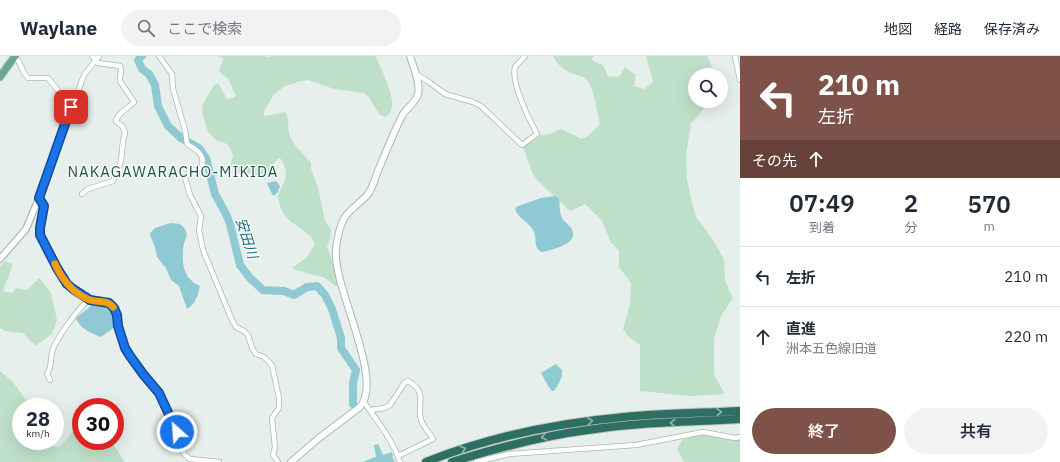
<!DOCTYPE html>
<html lang="ja">
<head>
<meta charset="utf-8">
<style>
	:root { --surface:#fff; --page:#f2f2f3; --text:#1f2937; --muted:#747a83; --line:#e0e1e3; --accent:#7f5249 }
	body { margin:0; font-family:"IBM Plex Sans","Noto Sans JP",sans-serif; background:var(--page); color:var(--text); height:100vh; display:flex; flex-direction:column; font-size:15px; white-space:nowrap }
	* { box-sizing:border-box; margin:0 }
	p { font-size:13px; color:var(--muted) }
	.icon { flex:none; width:22px; height:22px; fill:none; stroke:currentColor; stroke-width:2; stroke-linecap:round; stroke-linejoin:round }
	.map { position:relative; flex:1; overflow:hidden }
	.drawer { display:flex; flex-direction:column; background:var(--surface); width:320px }
	.drawer>* { flex:none }
	.hud { background:#7f5249; color:#fff; overflow:hidden }
	.fabs { position:absolute; left:688px; top:12px; display:grid; gap:8px }
	.fabs a { display:grid; place-items:center; width:40px; height:40px; border-radius:50%; background:var(--surface); box-shadow:0 4px 16px #0002; font-size:20px }
	.speed { position:absolute; left:12px; top:342px; display:flex; gap:8px; font-size:20px; font-weight:700; text-align:center }
	.speed>* { display:grid; place-content:center; width:52px; height:52px; border-radius:50%; background:var(--surface); box-shadow:0 4px 16px #0002; line-height:1 }
	.speed small { font-size:10px; font-weight:400 }
	.speed .limit { border:6px solid #d22; background:#fff; color:#111 }
	.pin { position:absolute; display:grid; place-items:center; width:34px; height:34px; color:#fff; margin:-17px; border-radius:8px; box-shadow:0 2px 6px #0006 }
	.me { position:absolute; width:44px; margin:-22px; rotate:334deg; stroke-linejoin:round; filter:drop-shadow(0 0 3px #0008) }
	.turn { display:flex; align-items:center; gap:14px; height:84px; padding:0 12px; font-size:18px }
	.turn .icon { width:52px; height:52px; stroke-width:2.5 }
	.turn b { display:block; font-size:28px; line-height:34px }
	.then { display:flex; align-items:center; height:38px; padding:0 12px; background:#0003; gap:8px; font-size:15px }
	.eta { display:flex; justify-content:space-evenly; align-items:center; height:68px; text-align:center }
	.eta b { font-size:24px; font-weight:600; line-height:28px }
	.action { display:flex; gap:8px; margin-top:auto; padding:8px 12px }
	.action a { flex:1; height:46px; border-radius:24px; background:var(--accent); color:#fff; font-size:16px; font-weight:600; line-height:46px; text-align:center }
	.action a+a { background:var(--page); color:var(--text) }
	ul { padding:0; list-style:none }
	li { display:flex; align-items:center; gap:12px; height:60px; padding:0 12px; border-top:1px solid var(--line) }
	li div { flex:1 }
	li b { display:block; font-size:15px }
	li em { font-style:normal }
	header { display:flex; align-items:center; gap:24px; box-sizing:border-box; height:56px; padding:0 20px; background:var(--surface); border-bottom:1px solid var(--line) }
	header strong { font-size:19px }
	nav { display:flex; gap:22px; margin-inline-start:auto; font-size:14px }
	.search { width:280px; height:36px; background:var(--page); display:flex; align-items:center; gap:10px; box-sizing:border-box; padding:0 14px; border-radius:22px; color:var(--muted); font-size:15px }
	main { display:flex; flex:1; min-height:0 }
	.map>svg:first-child { display:block }
	.green { fill:#bfe0c8 }
	.water { fill:#8ec9d4 }
	.lines { fill:none; stroke-linecap:round; stroke-linejoin:round }
	.river { stroke:#8ec9d4; stroke-width:8 }
	.minor-casing { stroke:#a8b8b2; stroke-width:6 }
	.tertiary-casing { stroke:#a8b8b2; stroke-width:8 }
	.secondary-casing { stroke:#a4bbb3; stroke-width:8 }
	.primary-casing { stroke:#c2cac8; stroke-width:9 }
	.motorway-casing { stroke:#c2cac8; stroke-width:10 }
	.minor { stroke:#fff; stroke-width:4.5 }
	.tertiary { stroke:#fff; stroke-width:5.5 }
	.secondary { stroke:#fff; stroke-width:6 }
	.primary { stroke:#6aa596; stroke-width:7 }
	.motorway { stroke:#2f6f62; stroke-width:8 }
	.oneway { stroke:#93b5ae }
	.route-casing { stroke:#114b97; stroke-width:10 }
	.route { stroke:#1a73e8; stroke-width:7 }
	.slow { stroke:#f59e0b; stroke-width:7 }
	.labels { text-anchor:middle; dominant-baseline:central; stroke-width:3; stroke-linejoin:round; paint-order:stroke }
	.water-label { font-size:14px; font-style:italic; fill:#1c6f80; stroke:#f7fbf9 }
	.quarter-label { font-size:15px; letter-spacing:1px; fill:#1f5548; stroke:#f7fbf9 }
</style>
</head>
<body>
<header>
<strong>Waylane</strong>
<div class="search"><svg class="icon" aria-label="search" viewBox="0 0 24 24"><circle cx="10" cy="10" r="6"/><path d="M15 15l6 6"/></svg>ここで検索</div>
<nav><a>地図</a><a>経路</a><a>保存済み</a></nav>
</header>
<main>
<div class="map">
<svg width="740" height="406" viewBox="0 0 740 406">
	<rect width="100%" height="100%" fill="#e6efeb"/>
	<path class="green" d="M217,0H266L267,1L275,0H376C380,14 404,52 385,61L380,59L368,40L364,37L334,33L308,24L301,25L285,30L274,38L264,56V60H266L285,56C291,65 286,70 290,80C294,91 304,98 311,107V113L318,131L325,165L331,173L330,183L327,191L337,218V231L325,222L299,215L292,212L307,201L315,188C313,178 295,170 288,163C284,159 280,152 279,146C274,133 296,124 280,102C272,106 272,117 262,120C255,121 248,115 240,118L235,115L230,110L233,100L231,94L227,88L216,84L208,76L202,56L203,48L211,34L214,29L218,27L219,28L227,43L233,42L236,40L228,23L219,15L223,3L221,1Z
		M553,0H594L591,4L603,9L608,20L619,21L625,11L636,19L634,30L644,33L653,26L646,0H707L713,13L711,19H695V33L691,39L695,42V45H698L704,52L697,61L691,67L686,101L687,123L692,147L696,161L713,184L724,203L725,225L733,242L721,260L714,282V319L725,338L691,340L640,335V289L628,280L623,273L630,248L631,227L619,211V194L611,187L602,165L585,148L570,155L537,124L532,116L523,91L540,79L550,78L561,73L582,83L588,80L600,68C598,59 593,31 588,25C584,20 580,20 574,18C565,15 557,9 553,0Z
		M5,205L13,208L3,235L12,237L16,232L27,234L39,222L51,237L57,264L52,278L35,290L23,277L5,275L0,272V211Z
		M0,315L13,326L31,351H21V385H48L54,391C64,391 65,383 72,376C74,374 78,373 81,371V385H111L125,406H0Z
		M707,378L738,384L740,383V406H684L677,393L683,383L695,380Z"/>
	<path class="water" d="M276,125L280,130L278,136L274,140L272,138L267,127Z
		M555,140L559,143C560,149 559,156 562,162C565,167 572,170 573,177C576,188 550,195 541,196C533,191 537,183 534,176C530,166 518,163 515,153L516,151L541,142Z
		M170,167L180,168C192,178 184,182 183,193C182,210 184,223 200,230C198,239 196,248 187,253L179,230L171,224L166,212L157,201L155,191L150,179V177L155,172Z
		M92,249C108,252 115,248 116,270L101,281C92,278 78,271 76,262Z
		M556,308L562,314C563,322 558,329 554,335H552C549,332 543,321 541,317Z
		M378,388L383,399L392,396L393,400L392,401L395,406H362L376,401L374,389Z"/>
	<g class="lines">
		<path class="river" d="M142,0L138,4L142,13L149,18L155,29L158,50L168,70L181,82L199,92L206,102L215,138L226,158L230,168L240,209L250,222L263,234L284,235L294,239L307,231L317,230L325,239L332,253L341,282V292L356,314L353,327V348"/>
		<g class="minor-casing">
			<path id="minor" d="M99,0L84,19L39,142L44,150L40,166V176L42,184L57,212L67,228L73,233L89,244L107,246L114,252L117,259L118,270L125,292L130,301L143,318L159,337L180,383L184,398L190,403L219,406
				M159,0L172,18L173,33L185,74L187,88C196,93 207,100 201,112L189,116L185,122L190,139L201,160L199,175L203,194L232,264L236,271L244,275L248,279L252,292L256,298L264,301L272,309L279,342V352L272,362L275,391L273,399L278,406
				M735,0L740,24
				M18,4L24,17L28,22H48L71,51
				M416,18L429,26L445,38L473,46L481,50L522,89L537,78C529,64 511,27 515,11L525,0
				M82,138L88,133L113,125L121,105L123,85L125,77L123,71L116,65C119,55 128,53 134,46L120,25C119,20 123,15 120,10L98,7L92,0
				M50,324L47,318C52,311 50,305 52,297C54,285 79,251 89,244
				M364,346C377,365 393,384 400,406
				M370,354L385,352L390,349L405,326L408,325C429,337 416,347 421,364C424,372 429,376 433,383L398,400
				M476,406L509,398L636,389L703,376L735,382L740,381"/>
		</g>
		<g class="tertiary-casing">
			<path id="tertiary" d="M0,203L26,173L39,142"/>
		</g>
		<g class="secondary-casing">
			<path id="secondary" d="M291,406L319,382L360,351C385,323 332,230 336,193C337,184 340,169 345,161C351,152 362,146 368,138C374,130 376,118 380,110C387,93 394,76 402,60C406,52 416,47 418,38C421,28 413,10 410,0"/>
		</g>
		<g class="primary-casing">
			<path id="primary" d="M0,21L15,0"/>
		</g>
		<g class="motorway-casing">
			<path id="motorway" d="M426,406C489,381 557,367 624,361C663,357 702,357 740,355
				M452,406C497,392 541,380 588,374C638,366 689,366 740,363"/>
		</g>
		<use href="#minor" class="minor"/>
		<use href="#tertiary" class="tertiary"/>
		<use href="#secondary" class="secondary"/>
		<use href="#primary" class="primary"/>
		<use href="#motorway" class="motorway"/>
	</g>
	<defs><path id="oneway-chevron" d="M-2-3.5L2.5 0L-2 3.5" fill="none" stroke-width="1.6" stroke-linecap="round" stroke-linejoin="round"/></defs>
	<g class="oneway">
		<use href="#oneway-chevron" transform="translate(719 356) rotate(-2)"/>
		<use href="#oneway-chevron" transform="translate(590 365) rotate(-8)"/>
		<use href="#oneway-chevron" transform="translate(673 367) rotate(177)"/>
		<use href="#oneway-chevron" transform="translate(544 381) rotate(169)"/>
		<use href="#oneway-chevron" transform="translate(463 393) rotate(-18)"/>
	</g>
	<g class="lines">
		<g class="route-casing">
			<path id="route" d="M71,51L39,142L44,150L40,172V179L57,212L67,228L73,233L90,244L109,247L114,252L117,259L118,270L125,292L130,300L143,318L159,337L177,376"/>
		</g>
		<use href="#route" class="route"/>
		<path class="slow" d="M55,208C62,223 73,238 90,244C99,247 106,243 113,251"/>
	</g>
	<g class="labels">
		<g class="water-label">
			<text transform="translate(247 182) rotate(72)">安田川</text>
		</g>
		<g class="quarter-label">
			<text x="173" y="115">NAKAGAWARACHO-MIKIDA</text>
		</g>
	</g>
</svg>
<div class="fabs">
<a><svg class="icon" aria-label="search" viewBox="0 0 24 24"><circle cx="10" cy="10" r="6"/><path d="M15 15l6 6"/></svg></a>
</div>
<div class="speed"><div>28<small>km/h</small></div><div class="limit">30</div></div>
<div class="pin" style="left:71px;top:51px;background:#d93025"><svg class="icon" aria-label="arrive" viewBox="0 0 24 24"><path d="M6 21V4h12l-3 4 3 4H6"/></svg></div>
<svg class="me" style="left:177px;top:376px" viewBox="-20 -20 40 40"><circle r="17" fill="#1a73e8" stroke="#fff" stroke-width="3"/><path d="M0-11L8 9 0 5-8 9z" fill="#fff"/></svg>
</div>
<section class="drawer">
<div class="hud">
<div class="turn"><svg class="icon" aria-label="left" viewBox="0 0 24 24"><path d="M17 20v-9H6M10 6l-5 5 5 5"/></svg><div><b>210 m</b>左折</div></div>
<div class="then">その先<svg class="icon" aria-label="ahead" viewBox="0 0 24 24"><path d="M12 20V5M6 11l6-6 6 6"/></svg></div>
</div>
<div class="eta">
<div><b>07:49</b><p>到着</p></div>
<div><b>2</b><p>分</p></div>
<div><b>570</b><p>m</p></div>
</div>
<ul>
<li><svg class="icon" aria-label="left" viewBox="0 0 24 24"><path d="M17 20v-9H6M10 6l-5 5 5 5"/></svg><div><b>左折</b></div><em>210 m</em></li>
<li><svg class="icon" aria-label="ahead" viewBox="0 0 24 24"><path d="M12 20V5M6 11l6-6 6 6"/></svg><div><b>直進</b><p>洲本五色線旧道</p></div><em>220 m</em></li>
</ul>
<div class="action"><a>終了</a><a>共有</a></div>
</section>
</main>
</body>
</html>
